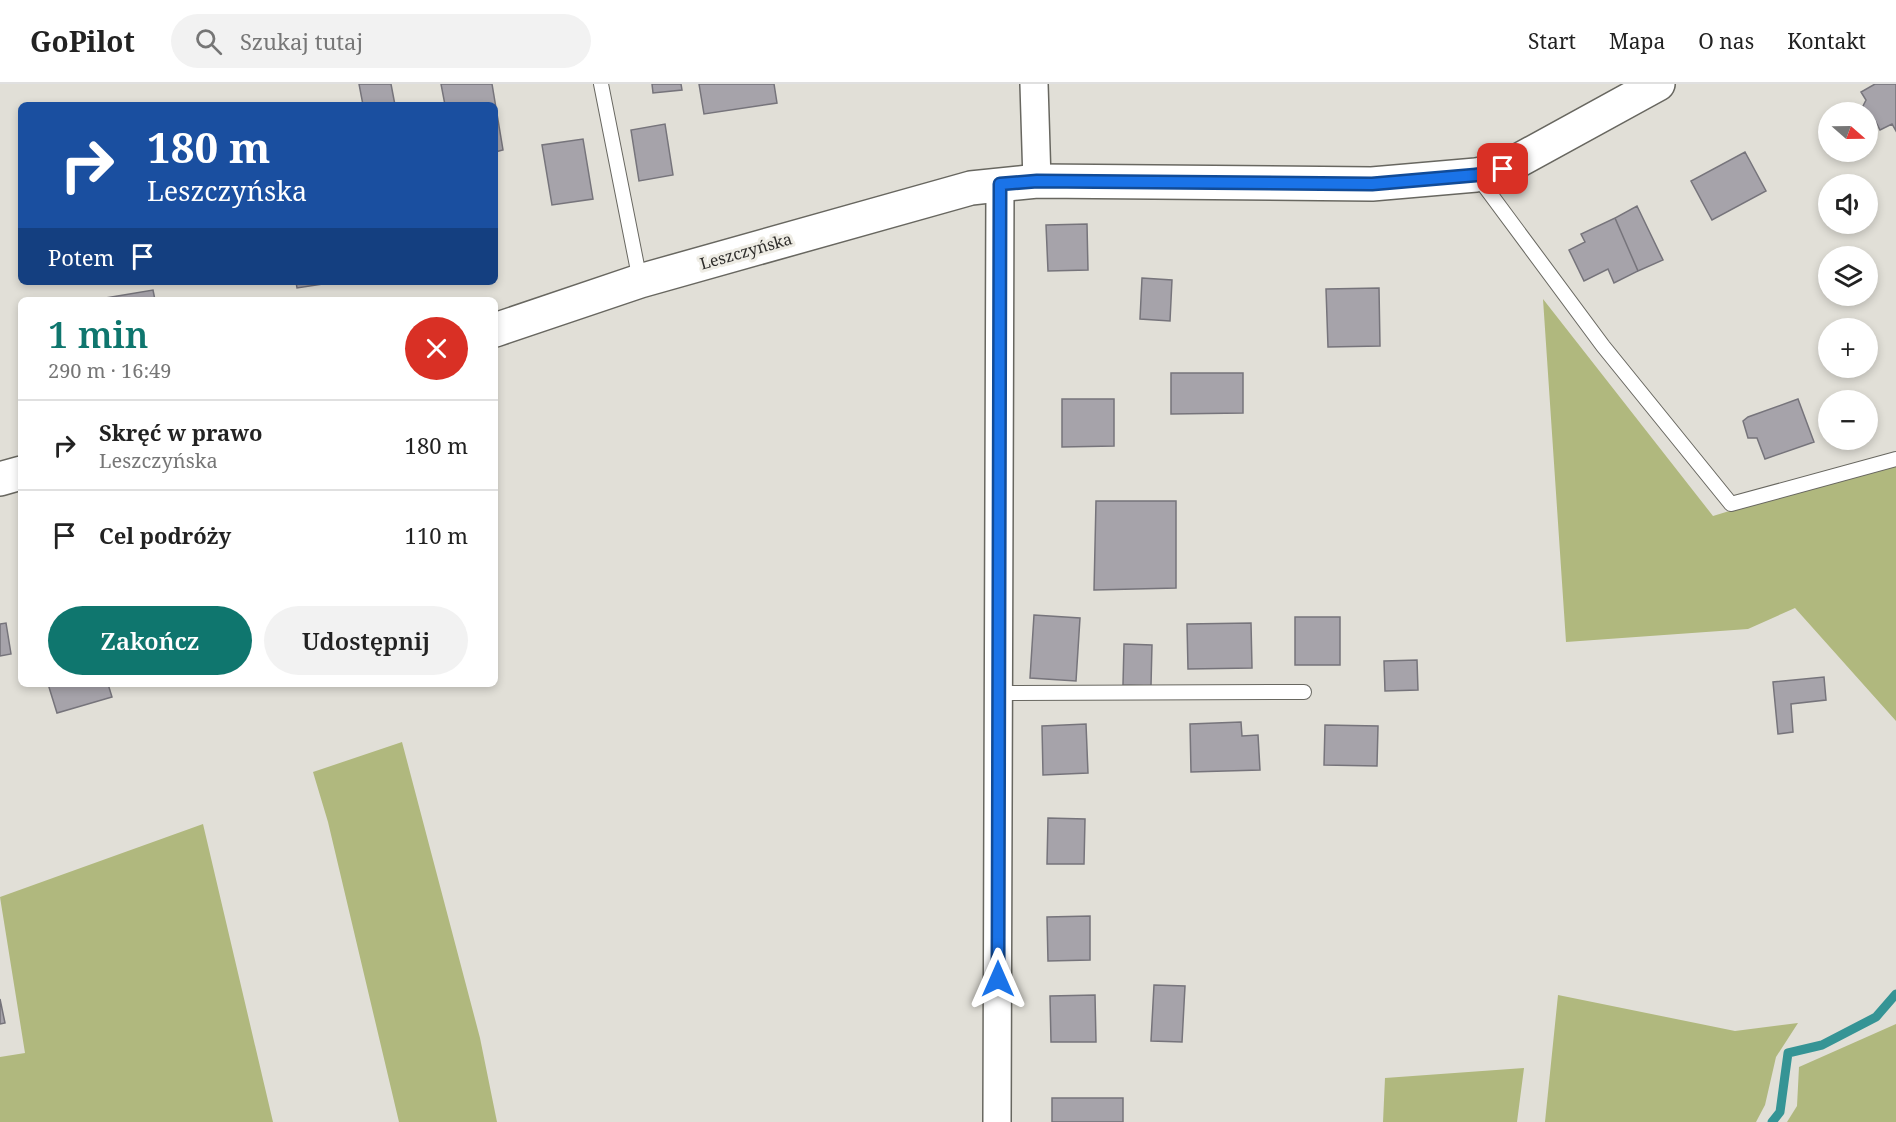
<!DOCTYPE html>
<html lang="pl">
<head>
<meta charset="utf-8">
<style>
	:root { --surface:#fff; --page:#f2f2f2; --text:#222; --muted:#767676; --line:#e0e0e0; --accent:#0f766e }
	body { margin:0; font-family:"Noto Serif",serif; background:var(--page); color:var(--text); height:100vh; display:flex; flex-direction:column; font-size:22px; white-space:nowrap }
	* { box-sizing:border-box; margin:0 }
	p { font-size:20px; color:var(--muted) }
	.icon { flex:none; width:33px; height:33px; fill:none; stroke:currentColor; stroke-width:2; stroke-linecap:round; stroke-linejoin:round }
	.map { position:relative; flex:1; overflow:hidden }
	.side { position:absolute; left:18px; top:213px; width:480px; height:390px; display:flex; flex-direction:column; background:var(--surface); border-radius:9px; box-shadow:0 3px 9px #0003 }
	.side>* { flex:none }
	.hud { position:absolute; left:18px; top:18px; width:480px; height:183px; border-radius:9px; box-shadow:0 3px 9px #0003; background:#1a4fa0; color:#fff; overflow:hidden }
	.needle { width:39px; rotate:110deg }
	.tools { position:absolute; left:1818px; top:18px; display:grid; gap:12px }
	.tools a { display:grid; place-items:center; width:60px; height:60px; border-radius:50%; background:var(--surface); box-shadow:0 3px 9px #0003; font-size:30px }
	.pin { position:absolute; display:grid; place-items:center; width:51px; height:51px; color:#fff; margin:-26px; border-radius:12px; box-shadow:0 3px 9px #0006 }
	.me { position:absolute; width:66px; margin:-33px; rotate:0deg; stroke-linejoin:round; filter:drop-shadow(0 0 4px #0008) }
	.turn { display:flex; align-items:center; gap:21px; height:126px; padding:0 30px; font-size:27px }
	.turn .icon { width:78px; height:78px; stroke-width:2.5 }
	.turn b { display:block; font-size:42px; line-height:51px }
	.then { display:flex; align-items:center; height:57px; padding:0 30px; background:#0003; gap:12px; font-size:22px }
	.round { display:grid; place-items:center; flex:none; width:63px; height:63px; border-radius:32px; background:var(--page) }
	.headline { display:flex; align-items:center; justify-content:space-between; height:102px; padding:0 30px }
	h1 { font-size:36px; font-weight:600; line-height:45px; color:var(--accent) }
	.action { display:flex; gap:12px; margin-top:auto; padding:12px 30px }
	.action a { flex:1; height:69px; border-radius:36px; background:var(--accent); color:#fff; font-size:24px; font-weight:600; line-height:69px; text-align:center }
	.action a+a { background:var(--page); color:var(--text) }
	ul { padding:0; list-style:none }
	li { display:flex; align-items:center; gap:18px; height:90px; padding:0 30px; border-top:2px solid var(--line) }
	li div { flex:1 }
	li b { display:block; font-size:22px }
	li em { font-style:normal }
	header { display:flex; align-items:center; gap:36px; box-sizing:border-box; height:84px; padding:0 30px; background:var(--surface); border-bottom:2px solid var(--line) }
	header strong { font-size:28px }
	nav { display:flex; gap:33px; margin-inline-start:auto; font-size:21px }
	.search { width:420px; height:54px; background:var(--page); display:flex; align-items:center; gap:15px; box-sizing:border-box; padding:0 21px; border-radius:33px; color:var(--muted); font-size:22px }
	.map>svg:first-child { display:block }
	.green { fill:#b0b87e }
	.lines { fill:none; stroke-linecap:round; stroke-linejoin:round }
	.stream { stroke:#359495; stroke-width:9 }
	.building { fill:#a6a3aa; stroke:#76747b; stroke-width:1.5 }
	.lane-casing { stroke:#686760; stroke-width:16 }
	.street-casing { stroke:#686760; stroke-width:30 }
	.secondary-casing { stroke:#686760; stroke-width:36 }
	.lane { stroke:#fff; stroke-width:14 }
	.street { stroke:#fff; stroke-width:27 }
	.secondary { stroke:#fff; stroke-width:33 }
	.route-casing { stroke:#114b97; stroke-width:15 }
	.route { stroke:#1a73e8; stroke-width:10 }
	.labels { text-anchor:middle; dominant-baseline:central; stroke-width:6; stroke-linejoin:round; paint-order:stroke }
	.street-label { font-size:16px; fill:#2e2d2b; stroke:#eeece4 }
</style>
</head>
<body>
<header>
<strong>GoPilot</strong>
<div class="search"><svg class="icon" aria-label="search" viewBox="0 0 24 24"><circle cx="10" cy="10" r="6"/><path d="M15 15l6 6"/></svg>Szukaj tutaj</div>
<nav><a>Start</a><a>Mapa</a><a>O nas</a><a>Kontakt</a></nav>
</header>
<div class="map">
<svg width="1896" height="1038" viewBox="0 0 1896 1038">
	<rect width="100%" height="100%" fill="#e1dfd7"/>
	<path class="green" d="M1543,215L1713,432L1896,376V637L1795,524L1748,545L1566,558Z
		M402,658L480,954L497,1038H399L328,738L313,688Z
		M203,740L273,1038H0V973L25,969L0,813Z
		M1558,911L1735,947L1798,939L1776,973L1765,1021L1756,1038H1545Z
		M1896,940V1038H1787L1797,1022L1799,983Z
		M1524,984L1517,1038H1383L1385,994Z"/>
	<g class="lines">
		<path class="stream" d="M1772,1038L1780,1028L1788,969L1822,961L1876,933L1896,910"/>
	</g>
	<path class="building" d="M359,0H391L395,21H363Z
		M441,0H492L503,66L495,68V21H445Z
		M652,0H681L682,6L653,9Z
		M699,0H774L777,19L704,30Z
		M1875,0H1896V47L1892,40L1880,46L1875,36L1868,32L1863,22L1866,16L1861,8Z
		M665,40L673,91L639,97L631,46Z
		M583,55L593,115L552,121L542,61Z
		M1745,68L1766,107L1712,136L1691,97Z
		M1637,122L1663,176L1638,187L1615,134Z
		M1615,134L1638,187L1614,199L1608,185L1584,197L1569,166L1585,158L1581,150Z
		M1087,140L1088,186L1048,187L1046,141Z
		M1142,194L1172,196L1170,237L1140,235Z
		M296,198H336L297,204Z
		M1379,204L1380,262L1328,263L1326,205Z
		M153,206L155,216H100V215Z
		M1171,289H1243V329L1171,330Z
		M1062,315H1114V362L1062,363Z
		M1798,315L1814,358L1765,375L1757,354H1748L1743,337L1748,333Z
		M1096,417H1176V504L1094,506Z
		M1034,531L1080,534L1076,597L1030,594Z
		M1295,533H1340V581H1295Z
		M6,539L11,570L0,572V540Z
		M1251,539L1252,584L1188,585L1187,540Z
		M1124,560L1152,561L1151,602L1123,601Z
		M1417,576L1418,606L1385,607L1384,577Z
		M1824,593L1826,616L1791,620L1793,648L1778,650L1773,598Z
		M48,600H108L112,613L57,629Z
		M1241,638L1242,652L1258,651L1260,686L1191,688L1190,640Z
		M1086,640L1088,689L1043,691L1042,642Z
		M1325,641L1378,642L1377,682L1324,681Z
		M1048,734L1085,735L1084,780H1047Z
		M1090,832V876L1048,877L1047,833Z
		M1154,901L1185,902L1182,958L1151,957Z
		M1095,911L1096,958H1051L1050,912Z
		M0,915L5,939L0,940Z
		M1052,1014H1123V1038H1052Z"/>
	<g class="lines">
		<g class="lane-casing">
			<path id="lane" d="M601,0L640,197
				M1477,92L1603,262L1731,420L1896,375
				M998,609L1304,608"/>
		</g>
		<g class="street-casing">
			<path id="street" d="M1034,0L1037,97
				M997,1038L1000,101"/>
		</g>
		<g class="secondary-casing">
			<path id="secondary" d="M495,246L640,197L971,104L1037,97L1372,100L1476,91L1503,85L1658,0
				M0,395L21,389"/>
		</g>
		<use href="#lane" class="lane"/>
		<use href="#street" class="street"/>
		<use href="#secondary" class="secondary"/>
	</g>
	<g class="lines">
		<g class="route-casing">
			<path id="route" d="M998,895L1000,100L1037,97L1372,100L1476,91L1503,85"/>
		</g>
		<use href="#route" class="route"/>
	</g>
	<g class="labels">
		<g class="street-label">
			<text transform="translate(746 167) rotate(-16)">Leszczyńska</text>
		</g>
	</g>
</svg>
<div class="tools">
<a><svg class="needle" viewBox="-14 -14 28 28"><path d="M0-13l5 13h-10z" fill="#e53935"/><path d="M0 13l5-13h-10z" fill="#767676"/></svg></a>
<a><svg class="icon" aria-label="sound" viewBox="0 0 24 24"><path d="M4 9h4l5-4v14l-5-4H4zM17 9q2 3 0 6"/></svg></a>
<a><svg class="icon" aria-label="layers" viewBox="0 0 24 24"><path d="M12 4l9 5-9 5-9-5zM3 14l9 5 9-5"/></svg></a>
<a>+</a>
<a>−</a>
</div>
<div class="pin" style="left:1503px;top:85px;background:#d93025"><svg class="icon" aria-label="arrive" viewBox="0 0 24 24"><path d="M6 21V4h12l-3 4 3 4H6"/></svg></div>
<svg class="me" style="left:998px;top:895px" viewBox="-20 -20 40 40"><path d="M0-17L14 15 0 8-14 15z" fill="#1a73e8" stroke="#fff" stroke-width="4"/></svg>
<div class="hud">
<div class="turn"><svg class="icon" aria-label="right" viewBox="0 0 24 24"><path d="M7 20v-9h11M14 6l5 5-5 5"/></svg><div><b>180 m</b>Leszczyńska</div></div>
<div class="then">Potem<svg class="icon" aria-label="arrive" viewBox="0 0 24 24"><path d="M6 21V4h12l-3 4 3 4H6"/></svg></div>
</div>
<section class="side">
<div class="headline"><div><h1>1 min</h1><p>290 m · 16:49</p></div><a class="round" style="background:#d93025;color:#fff"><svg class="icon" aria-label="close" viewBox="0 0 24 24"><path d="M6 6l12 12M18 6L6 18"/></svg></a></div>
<ul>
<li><svg class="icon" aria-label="right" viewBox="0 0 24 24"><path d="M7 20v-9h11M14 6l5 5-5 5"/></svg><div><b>Skręć w prawo</b><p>Leszczyńska</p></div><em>180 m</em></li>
<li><svg class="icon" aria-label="arrive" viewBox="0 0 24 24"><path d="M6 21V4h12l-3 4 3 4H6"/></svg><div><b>Cel podróży</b></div><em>110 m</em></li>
</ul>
<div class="action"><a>Zakończ</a><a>Udostępnij</a></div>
</section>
</div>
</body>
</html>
